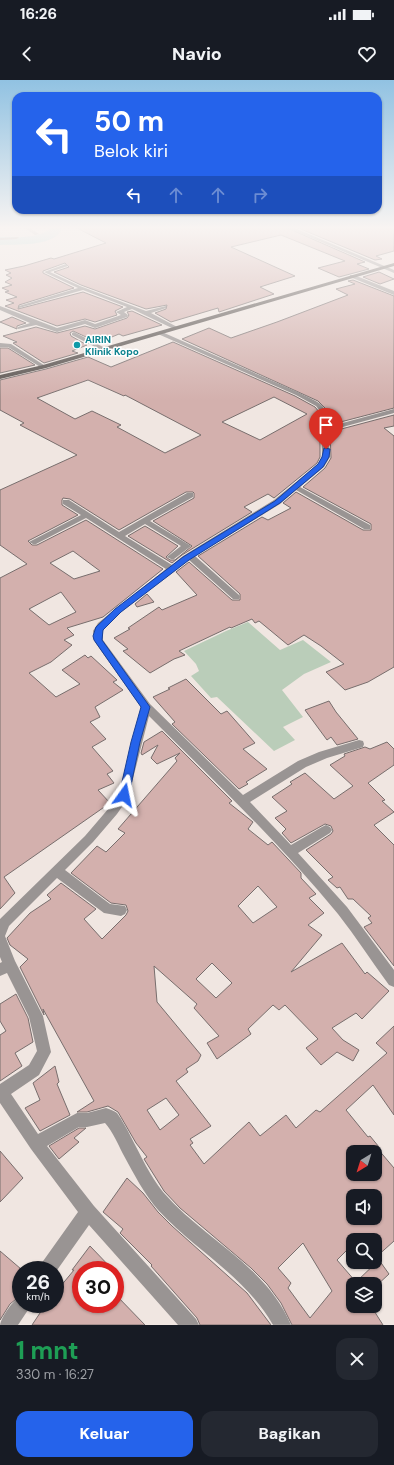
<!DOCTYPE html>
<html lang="id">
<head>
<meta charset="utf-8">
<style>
	:root { --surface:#171b24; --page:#242831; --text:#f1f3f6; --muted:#9ea1a6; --accent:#2563eb }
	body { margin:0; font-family:"DM Sans",sans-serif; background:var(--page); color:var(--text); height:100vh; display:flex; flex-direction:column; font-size:15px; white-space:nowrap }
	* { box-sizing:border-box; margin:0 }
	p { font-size:13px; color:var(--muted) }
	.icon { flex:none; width:22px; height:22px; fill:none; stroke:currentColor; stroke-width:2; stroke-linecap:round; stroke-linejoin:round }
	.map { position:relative; height:1245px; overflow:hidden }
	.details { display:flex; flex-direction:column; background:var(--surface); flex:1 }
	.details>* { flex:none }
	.top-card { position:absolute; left:12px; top:12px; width:370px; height:122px; border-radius:12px; box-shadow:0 1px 3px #0004; background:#2563eb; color:#fff; overflow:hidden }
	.needle { width:26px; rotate:218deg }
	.tools { position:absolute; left:346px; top:1065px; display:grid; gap:8px }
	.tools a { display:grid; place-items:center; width:36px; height:36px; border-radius:8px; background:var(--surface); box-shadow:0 1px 3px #0004; font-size:20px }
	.speed { position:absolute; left:12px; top:1181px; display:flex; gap:8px; font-size:20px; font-weight:700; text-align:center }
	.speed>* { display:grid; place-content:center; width:52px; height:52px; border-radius:50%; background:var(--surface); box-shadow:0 1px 3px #0004; line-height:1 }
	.speed small { font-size:10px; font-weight:400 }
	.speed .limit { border:6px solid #d22; background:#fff; color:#111 }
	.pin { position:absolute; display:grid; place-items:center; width:34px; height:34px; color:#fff; margin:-41px -17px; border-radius:50% 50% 50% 0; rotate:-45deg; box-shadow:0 0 4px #0007 }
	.pin .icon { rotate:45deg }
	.me { position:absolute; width:44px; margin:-22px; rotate:12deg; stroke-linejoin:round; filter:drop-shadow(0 0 3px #0008) }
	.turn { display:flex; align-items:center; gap:14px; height:84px; padding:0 16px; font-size:18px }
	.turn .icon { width:52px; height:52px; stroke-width:2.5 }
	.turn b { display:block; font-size:28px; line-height:34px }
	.lanes { display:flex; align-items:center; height:38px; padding:0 16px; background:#0003; justify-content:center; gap:20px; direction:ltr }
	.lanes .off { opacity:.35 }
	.round { display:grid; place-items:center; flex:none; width:42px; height:42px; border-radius:12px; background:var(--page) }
	.headline { display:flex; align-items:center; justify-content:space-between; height:68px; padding:0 16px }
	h1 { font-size:24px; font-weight:800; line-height:30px; color:#1e9e55 }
	.primary-button { display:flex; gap:8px; margin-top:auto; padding:8px 16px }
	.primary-button a { flex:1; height:46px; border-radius:12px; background:var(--accent); color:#fff; font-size:16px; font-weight:800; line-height:46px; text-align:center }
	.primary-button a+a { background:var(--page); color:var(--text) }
	.status { display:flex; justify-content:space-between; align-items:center; height:28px; padding:0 20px; background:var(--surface); direction:ltr }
	.status svg { height:11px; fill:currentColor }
	header { display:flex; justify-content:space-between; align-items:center; height:52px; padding:0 16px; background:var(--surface); font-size:18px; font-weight:800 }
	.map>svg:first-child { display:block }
	.green { fill:#bacdb9 }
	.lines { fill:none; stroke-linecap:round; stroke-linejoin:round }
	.river { fill:#b0d8d8; fill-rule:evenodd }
	.building { fill:#d3b0ad; stroke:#786e6d; fill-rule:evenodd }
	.minor { fill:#999493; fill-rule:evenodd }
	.major { fill:#58514e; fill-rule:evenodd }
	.route { fill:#2563eb; stroke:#184099 }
	.culture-dot { fill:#0f9aa8; stroke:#fff; stroke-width:1.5 }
	.labels { text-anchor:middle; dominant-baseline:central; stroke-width:3; stroke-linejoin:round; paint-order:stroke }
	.far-culture-label { font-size:10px; font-weight:bold; fill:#0d838f; stroke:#fff; text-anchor:start }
</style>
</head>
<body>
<div class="status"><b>16:26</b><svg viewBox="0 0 49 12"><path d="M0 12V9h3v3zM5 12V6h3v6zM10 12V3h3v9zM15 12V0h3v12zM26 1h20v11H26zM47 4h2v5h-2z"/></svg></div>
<header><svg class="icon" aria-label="back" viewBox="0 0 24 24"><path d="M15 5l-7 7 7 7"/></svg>Navio<svg class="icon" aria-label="heart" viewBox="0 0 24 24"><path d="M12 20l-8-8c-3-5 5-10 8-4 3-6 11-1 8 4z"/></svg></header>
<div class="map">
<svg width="394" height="1245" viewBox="0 0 394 1245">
	<rect width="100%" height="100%" fill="#f0e6e1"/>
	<path class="green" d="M248,542L280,570L303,560L331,582L304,594L282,610L303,637L283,647L295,660L274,671L217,617L211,618L191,596L199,591L196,584L184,571L226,551Z"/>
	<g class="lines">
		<path class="river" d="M49,147H61V151C50,167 17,164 0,165V157C16,157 35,159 49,150Z"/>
	</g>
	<path class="building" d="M75,147H285L365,182L357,184L369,189L339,197L318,188L345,181L281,155L231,167L295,196L260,207L274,214L219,232L218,228L171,242L155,233L166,229L167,225L146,229L81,205L54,192L69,187L65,183L43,191V193L74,208L19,225L18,229L83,212L123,227L115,231L117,235L95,242L85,239L57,246L5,226L14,223L6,220L17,217L5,212L9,211L2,208L12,205L5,202L12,198L6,195L11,193L5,190L24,186L51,178L54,179L106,163Z
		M296,147H394V171L376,176L382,179L375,180Z
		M379,192L394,199L380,204L363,197Z
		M353,200L394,216V328L329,345L325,328L318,321L182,259L209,248L231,258L277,242L348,215L336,209L355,204L348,201Z
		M132,231L162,245L123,256L119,254L107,259L104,258L95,261L73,251L70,253L71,256L87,265L72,271L78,273L44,283L13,263L17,262L3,256L36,247L57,253L85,246L95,249L127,238L129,235L127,232Z
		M12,237L26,243L17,246V249L0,242Z
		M173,262L295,316L315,327L320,333V377L317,383L274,418L268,414L244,427L252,432L182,475L172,483L128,456L145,446L178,466L166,477L170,480H175L192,466L153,441L194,418V413L193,412H186L119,450L70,419L63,418L62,420V425L78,435L28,461L32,465H37L86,440L163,489L103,537L67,548L74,555L64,560L72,565L51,582L29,593L56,617L80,604L62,590L85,575L88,578L91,576L117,600L113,602L123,610L95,627L100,637L90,642L106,659L92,667L113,691L107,694L114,703L98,710L110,723L4,797L15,813L0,829V498L27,484L0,465V410L77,375L20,345L24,343L0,330V300L46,289L88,277L111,287ZM88,300L124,316L125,315L201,355L165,373L117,347L121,345L92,331L75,339L37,318ZM274,317L307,334L260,360L222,342ZM73,471L100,491L74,499L50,483ZM61,512L76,532L49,545L29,529Z
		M0,268H8L35,285L0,293Z
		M394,335V346L384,348L394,356V587L368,602L345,610L326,592L344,584L321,566L304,555L288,565L259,541L255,543L252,539L231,548L230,547L179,571L185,575L174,579L150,593L123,571L128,569L114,558L130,549L128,548L159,527L162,530L197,515L176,492L189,482L232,520H240V514L198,476L262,437L268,440L291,428L283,423L296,412L363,450H371V444L303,407L325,388L331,378L330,352Z
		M147,514L154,522L137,527L135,524Z
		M186,599L221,634L227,631L255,663L243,669L267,689L246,702L248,704L239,709L172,644L175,642L153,617L170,609L168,608Z
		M329,621L336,632L358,659L337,665L331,657L327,660L305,630Z
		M162,651L232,721L229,723L253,742L248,749L268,765L272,762L301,793V798L316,814L309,818L324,833L308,845L322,855L291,892L342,863L365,894L367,892L389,911L362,939L356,933L332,948L343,960L359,970L353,981L337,972L321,985L306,968L318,959L285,925L279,930L273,925L248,949L251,954L217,979L207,963L219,956L194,928L197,924L154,886L157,922L201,975L198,981L186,989L188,992L176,1001L211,1046L190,1059L193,1063L190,1065L204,1084L249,1042L260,1056L286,1035L296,1048L316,1030L320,1032L387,973L376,963L394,946V1035L373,1005L346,1030L368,1057L370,1056L379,1067L377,1068L394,1088V1161L375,1178V1160H353V1164L337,1180L356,1202L379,1180L389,1194L375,1207V1204H353V1226H371L383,1245H292L281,1223L267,1204L251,1188L180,1128L164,1111L144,1079L147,1077L136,1063L118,1032L108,1026L87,1032H77L94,1021L43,929L44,935L20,887L28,879L10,865L7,858L30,833L51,819L47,815L61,803L96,829L84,839L102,859L126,835L128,831L126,825L111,823L71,793L97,766L106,772L125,753L118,749L177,681L175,678L180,673L157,684L151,678L158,665L142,675L141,673L144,662ZM258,806L277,827L253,843L238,826ZM212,883L232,903L216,918L196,899ZM166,1018L179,1035L160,1050L147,1030ZM353,1072H375V1094H353ZM353,1116H375V1138H353ZM303,1163L332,1211L310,1238L288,1208L291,1203L278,1188Z
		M387,662L394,669V685L368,703L385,720L382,721L394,732L374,745L394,765V886L364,847L372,843L368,838L371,836L353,819H348L340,807L337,808L328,800L333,797L306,770L331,754L333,751L331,746L325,744L291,763L282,753L286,749L275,738L287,731L272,717L292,704L290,702L305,693L334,719L353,706L330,685L345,676L344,674L365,667L370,669Z
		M16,914L28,938L33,962L15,973L22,986L0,1001V955L6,951L0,941V924Z
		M55,986L59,1002L57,1004L70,1035L40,1051L25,1028L40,1020L33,1003Z
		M79,1048H86L74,1058L79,1062L59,1079L49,1066Z
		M0,1071L23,1098L0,1122Z
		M127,1098L143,1113L158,1132L172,1146L247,1213L271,1245H200L197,1238L151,1186L152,1185L120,1153L123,1149L103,1132Z
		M90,1166L113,1190H81V1224H115V1214L145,1245H32L46,1224H55V1213L74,1190H72Z
		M0,1171L21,1189V1215L10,1224L0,1240Z"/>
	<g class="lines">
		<path class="minor" d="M23,147H28L39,154L35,155Z
			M286,147H292L394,190V193Z
			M19,157L17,159L0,160V158Z
			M66,184L68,186L50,192L80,206L146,231L166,226V228L151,233L179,248L174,249L132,229L124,232L128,235L127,237L95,248L85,244L57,252L36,245L18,249V247L30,243L0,230V226L57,248L85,240L95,244L121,235L116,232L127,227L83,210L19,228V226L78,208L44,192Z
			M350,195H354L394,211V215L350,197Z
			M74,252L105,268L106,269L101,270L72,255V253Z
			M158,252H162L300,313C320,324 327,322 328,347L394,329V333L328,351L330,377L324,387L300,407L370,445V449H364L296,410L280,424L195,476L239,515L240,517L239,519H233L189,480L121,532L105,547L103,551V560L150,624L243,715L298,681L319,672L359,660L363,661L364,664L363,667L327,678L306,687L250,722L291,765L322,747L326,745L330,747L332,750L330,753L298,773L347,827L394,890V907L389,905C372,882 356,857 338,834C280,763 213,700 149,636L128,718L117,734L93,762L65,790L110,824L125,826L127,830L125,834L121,836L104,833L57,798L9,846L5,856L15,881L43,936L51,972L39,995L11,1014L38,1054L77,1033H87L106,1028C110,1029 114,1031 117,1033C122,1040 127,1049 131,1057C141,1076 150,1096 163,1112C203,1159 266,1185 291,1245H273C245,1196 196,1171 159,1131C144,1114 134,1094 123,1074C118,1064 113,1052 105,1043L87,1047H79L47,1066L94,1126L196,1239L199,1245H178L89,1145L55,1193V1190H39L41,1184L78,1132L31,1069L0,1023V1004L29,985L37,971L29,937L7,893L0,896V883L2,882L0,877V839L85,756L109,728L119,714L141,627L95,562L93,551L98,543L166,489L86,438L36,464H33L29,462L81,435L63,424V420H69L119,452L187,413H193V417L150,441L191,466L174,479H171L167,477L181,466L145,444L125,456L172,485L183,476L274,420L318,384L322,377L321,332L316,326L296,315L158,254Z
			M0,263L11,264L47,287L42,288L8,267H0Z
			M21,1216V1224H32L18,1245H0C2,1236 13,1220 21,1216Z"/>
		<path class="major" d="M394,183V186L46,288L0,299V295L43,285Z"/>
	</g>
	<linearGradient id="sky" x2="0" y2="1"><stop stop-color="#91c2e2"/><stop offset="0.46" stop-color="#f8f4f2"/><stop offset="1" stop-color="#f8f4f2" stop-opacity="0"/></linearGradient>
	<rect width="394" height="321" fill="url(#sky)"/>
	<path class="route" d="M324,368L330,369L329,377L323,387L280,423L189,480L121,532L103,550L102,560L150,627L140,662L129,715L127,718H120L119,715L131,662L141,627L94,560L93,556L96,547L115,529L183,477L275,421L318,384L322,377Z"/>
	<circle class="culture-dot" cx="77" cy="265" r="4"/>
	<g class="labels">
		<g class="far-culture-label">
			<text x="85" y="259">AIRIN<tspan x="85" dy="12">Klinik Kopo</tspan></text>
		</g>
	</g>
</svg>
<div class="tools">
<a><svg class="needle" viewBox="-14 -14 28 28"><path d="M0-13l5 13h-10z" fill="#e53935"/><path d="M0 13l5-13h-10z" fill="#9ea1a6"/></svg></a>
<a><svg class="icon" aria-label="sound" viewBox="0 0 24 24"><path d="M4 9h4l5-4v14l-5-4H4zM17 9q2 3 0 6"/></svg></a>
<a><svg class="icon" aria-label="search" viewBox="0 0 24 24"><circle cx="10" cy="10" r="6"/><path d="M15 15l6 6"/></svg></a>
<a><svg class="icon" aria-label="layers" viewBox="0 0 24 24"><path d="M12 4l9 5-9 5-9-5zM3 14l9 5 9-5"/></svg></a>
</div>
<div class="speed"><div>26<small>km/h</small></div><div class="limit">30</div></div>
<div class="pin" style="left:326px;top:369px;background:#d93025"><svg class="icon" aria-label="arrive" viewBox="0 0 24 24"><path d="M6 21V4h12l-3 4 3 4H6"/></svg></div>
<svg class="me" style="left:124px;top:715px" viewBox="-20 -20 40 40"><path d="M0-17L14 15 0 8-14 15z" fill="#2563eb" stroke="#fff" stroke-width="4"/></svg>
<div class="top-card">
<div class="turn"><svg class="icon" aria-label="left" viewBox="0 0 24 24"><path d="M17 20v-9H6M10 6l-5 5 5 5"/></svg><div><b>50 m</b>Belok kiri</div></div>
<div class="lanes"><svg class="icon" aria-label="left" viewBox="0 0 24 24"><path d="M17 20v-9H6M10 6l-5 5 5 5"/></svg><svg class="icon off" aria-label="ahead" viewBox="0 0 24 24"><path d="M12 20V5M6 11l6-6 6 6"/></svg><svg class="icon off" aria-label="ahead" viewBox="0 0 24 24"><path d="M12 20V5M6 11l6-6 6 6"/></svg><svg class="icon off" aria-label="right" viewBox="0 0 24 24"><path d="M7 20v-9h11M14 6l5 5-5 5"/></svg></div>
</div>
</div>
<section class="details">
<div class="headline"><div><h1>1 mnt</h1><p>330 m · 16:27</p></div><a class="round"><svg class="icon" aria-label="close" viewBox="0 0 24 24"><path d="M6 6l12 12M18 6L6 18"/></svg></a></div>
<div class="primary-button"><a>Keluar</a><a>Bagikan</a></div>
</section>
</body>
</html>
